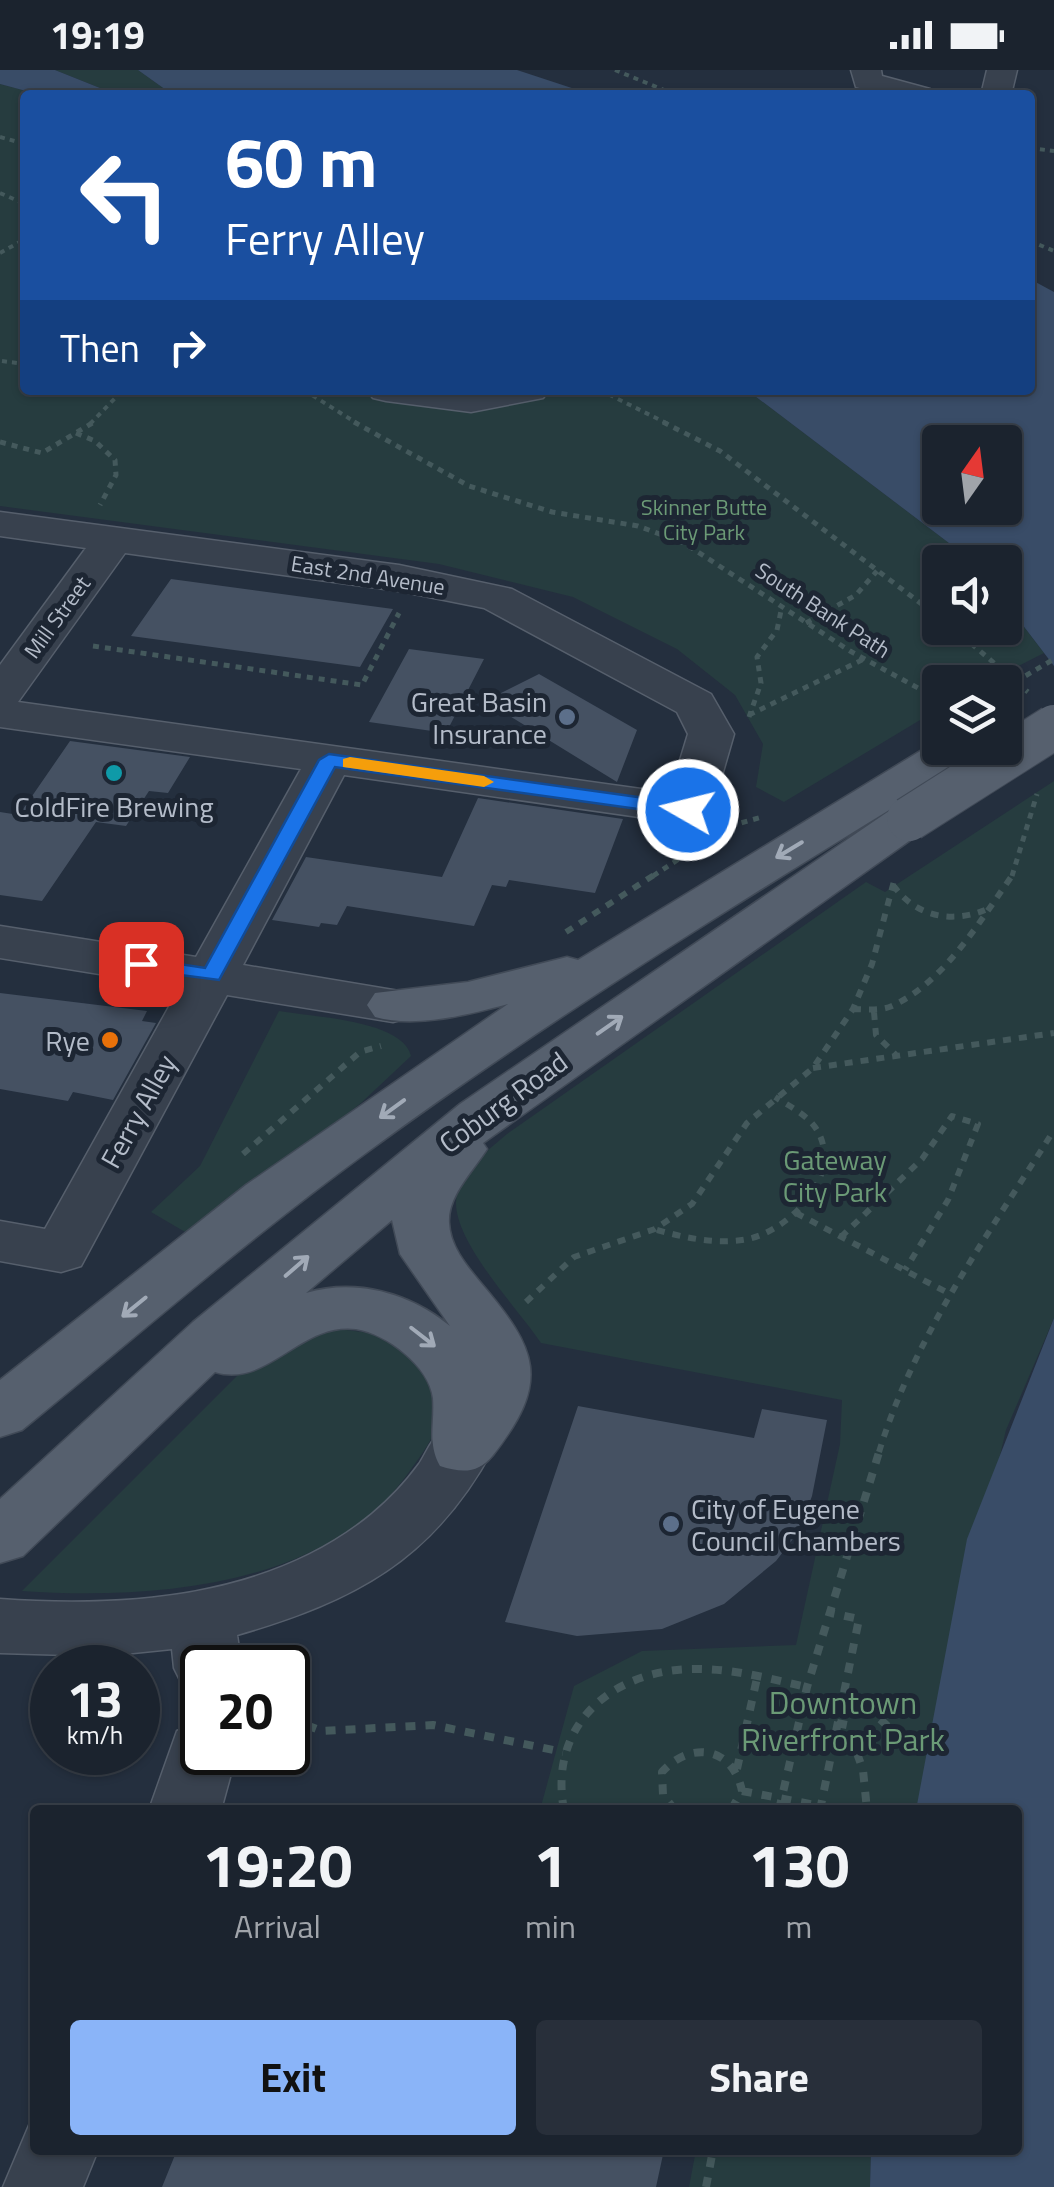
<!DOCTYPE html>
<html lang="en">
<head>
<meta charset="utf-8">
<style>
	:root { --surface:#1b232e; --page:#282f3a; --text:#f1f3f6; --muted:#a0a4aa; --line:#39404a; --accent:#8ab4f8 }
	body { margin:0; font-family:"Titillium Web",sans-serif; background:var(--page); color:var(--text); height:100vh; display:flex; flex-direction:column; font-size:38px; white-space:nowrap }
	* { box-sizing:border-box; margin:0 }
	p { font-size:32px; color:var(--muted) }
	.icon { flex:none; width:55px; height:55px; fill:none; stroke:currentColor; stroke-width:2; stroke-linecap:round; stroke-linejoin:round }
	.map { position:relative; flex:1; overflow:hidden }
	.panel { position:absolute; left:30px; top:1735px; width:992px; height:350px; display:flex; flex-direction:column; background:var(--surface); border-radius:10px; box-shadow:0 2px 8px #0004,0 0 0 2px var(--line) }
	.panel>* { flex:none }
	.hud { position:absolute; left:20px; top:20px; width:1015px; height:305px; border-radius:10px; box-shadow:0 2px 8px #0004,0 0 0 2px var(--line); background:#1a4fa0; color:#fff; overflow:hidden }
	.needle { width:65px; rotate:14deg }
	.tools { position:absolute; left:922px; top:355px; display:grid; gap:20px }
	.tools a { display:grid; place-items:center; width:100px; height:100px; border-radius:10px; background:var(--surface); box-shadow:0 2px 8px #0004,0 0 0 2px var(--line); font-size:50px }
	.speed { position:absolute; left:30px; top:1575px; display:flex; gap:20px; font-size:50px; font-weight:700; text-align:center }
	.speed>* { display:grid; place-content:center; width:130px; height:130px; border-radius:50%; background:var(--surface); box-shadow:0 2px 8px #0004,0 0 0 2px var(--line); line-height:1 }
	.speed small { font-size:25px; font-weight:400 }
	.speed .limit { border:5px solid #111; border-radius:15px; background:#fff; color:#111 }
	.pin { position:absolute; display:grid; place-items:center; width:85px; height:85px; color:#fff; margin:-42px; border-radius:20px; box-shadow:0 5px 15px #0006 }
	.me { position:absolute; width:110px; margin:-55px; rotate:278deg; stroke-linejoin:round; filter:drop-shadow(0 0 8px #0008) }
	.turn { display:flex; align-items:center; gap:35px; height:210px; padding:0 40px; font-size:45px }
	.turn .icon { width:130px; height:130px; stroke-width:2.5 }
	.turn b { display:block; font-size:70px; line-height:85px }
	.then { display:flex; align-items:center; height:95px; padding:0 40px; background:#0003; gap:20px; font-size:38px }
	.eta { display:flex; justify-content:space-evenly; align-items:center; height:170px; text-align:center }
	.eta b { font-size:60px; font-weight:700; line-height:70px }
	.action { display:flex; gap:20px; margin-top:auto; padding:20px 40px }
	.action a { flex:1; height:115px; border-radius:10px; background:var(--accent); color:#111; font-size:40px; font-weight:700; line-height:115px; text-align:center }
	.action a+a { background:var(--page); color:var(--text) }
	.status { display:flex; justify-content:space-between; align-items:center; height:70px; padding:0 50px; background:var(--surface); direction:ltr }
	.status svg { height:28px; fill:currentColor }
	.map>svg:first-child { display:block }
	.green { fill:#263c3f }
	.water { fill:#394c67; fill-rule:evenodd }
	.building { fill:#455162 }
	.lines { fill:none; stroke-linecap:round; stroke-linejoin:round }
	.minor-casing { stroke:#565f6c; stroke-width:3 }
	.major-casing { stroke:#414a57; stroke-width:3 }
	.path-far3 { stroke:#44595c; stroke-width:4; stroke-dasharray:5 5; stroke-linecap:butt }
	.path-far2 { stroke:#44595c; stroke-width:5; stroke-dasharray:6 6; stroke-linecap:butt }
	.path-far1 { stroke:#44595c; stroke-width:6; stroke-dasharray:8 8; stroke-linecap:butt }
	.path { stroke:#44595c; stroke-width:8; stroke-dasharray:10 10; stroke-linecap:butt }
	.minor { fill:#38414e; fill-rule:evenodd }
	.major { fill:#56606e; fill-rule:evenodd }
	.major-bridge-casing { stroke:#414a57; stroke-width:46; stroke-linecap:butt }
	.path-bridge { stroke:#44595c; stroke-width:5; stroke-dasharray:6 6; stroke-linecap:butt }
	.major-bridge { stroke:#56606e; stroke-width:44 }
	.oneway { stroke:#a1aab7 }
	.route { fill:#1a73e8; stroke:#114b97; stroke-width:2.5 }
	.slow { fill:#f59e0b }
	.service-dot { fill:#5c6f8a; stroke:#1d2633; stroke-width:4 }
	.culture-dot { fill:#0f9aa8; stroke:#1d2633; stroke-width:4 }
	.food-dot { fill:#e8710a; stroke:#1d2633; stroke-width:4 }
	.labels { text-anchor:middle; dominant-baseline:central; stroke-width:10; stroke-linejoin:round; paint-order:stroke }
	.far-park-label { font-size:22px; fill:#6b9a76; stroke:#1d2633 }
	.far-street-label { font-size:22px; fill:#b4bcc9; stroke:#1d2633 }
	.poi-label { font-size:28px; fill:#b4bcc9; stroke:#1d2633; text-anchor:end }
	.street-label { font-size:28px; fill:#b4bcc9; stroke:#1d2633 }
	.park-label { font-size:28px; fill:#6b9a76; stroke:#1d2633 }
	.near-park-label { font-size:32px; fill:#6b9a76; stroke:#1d2633 }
</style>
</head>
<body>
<div class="status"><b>19:19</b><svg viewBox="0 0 49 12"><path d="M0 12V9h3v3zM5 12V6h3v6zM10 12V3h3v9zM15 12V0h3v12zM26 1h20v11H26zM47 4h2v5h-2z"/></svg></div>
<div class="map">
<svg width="1054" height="2117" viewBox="0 0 1054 2117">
	<rect width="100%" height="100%" fill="#242f3e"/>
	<path class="green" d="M55,0H138L173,25H132L100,18Z
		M0,14L41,25H25V320H747L974,492H940V558H1005V532L1044,583L987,612H940V638L784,732L756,717L763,674L735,625L677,579L573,527L439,494L0,436Z
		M1054,711V1248L1006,1360L916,1740H540L574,1616L642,1581L796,1575L840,1374L842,1330L541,1273C518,1239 455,1173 456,1132C457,1104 487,1081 507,1064L866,812L885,822Z
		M279,941C312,947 403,950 411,986L361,1033L192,1166L151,1142L200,1096Z
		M339,1259L377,1264L431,1296C433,1310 438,1326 439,1341C440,1361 420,1387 409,1402C328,1518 149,1530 22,1521L243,1300L306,1262Z
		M696,2080H871L870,2117H689Z"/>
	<path class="water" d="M0,0H55L100,18L132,25H41L0,14Z
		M138,0H517L593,25H173Z
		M1030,209L1054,222V596L1005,532V492H974L747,320H1030ZM940,372H1005V438H940Z
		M1054,1248V2117H870L871,2080H1018V1740H916L967,1469Z"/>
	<path class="building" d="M171,509L393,539L360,597L131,566Z
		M409,579L484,589L446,663L369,652Z
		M539,604L637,660L617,712L485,631Z
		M70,671L190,687L168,723L149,721L126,756L96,752L42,831L0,825V742L19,745Z
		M478,728L623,749L595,823L509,810L506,817L492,815L474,856L347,836L337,855L321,853L319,857L272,850L306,787L442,807Z
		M0,923L147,941L142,951L156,953L113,1030L73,1022L68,1031L0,1019Z
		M578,1336L754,1368L762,1339L827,1350L812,1426L799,1461L776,1491L724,1534L662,1559L577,1566L505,1552Z
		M177,2080H664L656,2117H162Z"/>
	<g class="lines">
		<g class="minor-casing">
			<path id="minor" d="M851,0H881L882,6L930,19L934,25H884L856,17Z
				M987,0H1017L1011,25H981Z
				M367,320H549L543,328L471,342L386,331L373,328Z
				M0,442L399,495L512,519L711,624L734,664L712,740L705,750L688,754L344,705L243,895L411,923L419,935L411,947L393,952L227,925L81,1196L61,1202L0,1191V1151L45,1159L180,917L0,888V856L196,887L301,699L0,657V595L86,478L0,466ZM125,483L399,521L484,538L677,642L688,664L670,723L18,632Z
				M462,1355L484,1362L493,1379C433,1490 355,1531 237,1565L242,1598H202V1624L184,1618L174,1598L172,1579L104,1586L0,1583V1529C127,1538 270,1528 372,1444C390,1429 405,1413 419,1394C425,1385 432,1368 440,1362C445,1358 456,1357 462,1355Z
				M202,1652V1682H237L221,1740H149L177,1661Z
				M35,2051V2080H98L83,2117H3L30,2053Z"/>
		</g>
		<g class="major-casing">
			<path id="major" d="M940,669V678H981L974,688C770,813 564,938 370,1080C249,1168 137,1266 22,1360L0,1367V1310L246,1115L508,934C467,945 416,958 375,947L367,935L375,923L468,912L567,887L578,890Z
				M909,735L926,739L933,749L926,759L483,1073L487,1079C474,1100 447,1126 449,1153C450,1176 466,1195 480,1212C538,1280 551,1311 493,1385C478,1404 462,1403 440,1396C427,1373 435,1354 433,1328C429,1296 387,1264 356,1259C300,1252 268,1318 215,1302L23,1486L0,1493V1429L193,1252L460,1034L892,739ZM392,1150L400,1184L450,1256C410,1223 356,1208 306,1223Z"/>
		</g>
		<path class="path-far3" d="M615,0L676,25
			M0,67L25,74
			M1030,78L1054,81
			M0,123L25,134
			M1030,171L1054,181
			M0,183L25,169
			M2,291L25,294
			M304,320L358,354
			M600,320L668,354
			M90,354L123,320"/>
		<path class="path-far2" d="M354,352L469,416L552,442L638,456L684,473L850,581L940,630
			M663,352L720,381L940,548
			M76,363L95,371L115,390L116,405L100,435
			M0,372L42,383L94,352
			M806,553L856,525L877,501
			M953,558L1028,622
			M93,576L362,615L399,543
			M749,645L864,589
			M749,647L761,613L757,587L777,560L782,536
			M730,756L762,747
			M653,806L694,779
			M1012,806L1037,724"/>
		<path class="path-far1" d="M893,815C915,846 950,854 985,840
			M566,862L657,803
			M853,939C865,939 881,941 892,936C945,912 981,849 1014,803
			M874,942L876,965L897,986
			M813,998L1054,963
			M243,1084L360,982L381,976
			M796,1143L950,1224
			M657,1160C686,1168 718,1175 748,1169C790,1160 844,1105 817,1060C808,1045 789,1036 775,1027
			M841,1167L922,1089L952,1046L978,1054L948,1130L905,1200
			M526,1232L574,1187L655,1159L692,1134L747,1053L813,998L853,939L872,894L894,811
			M879,1382C915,1264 989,1164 1054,1060"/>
		<path class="path" d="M851,1622L895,1663
			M288,1648L322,1661L433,1655L563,1682
			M837,1653L847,1655L863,1700L867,1740
			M737,1699L757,1608
			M742,1721L821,1736
			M564,1740C548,1656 611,1600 693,1599C732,1598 770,1609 807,1617
			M675,1740L663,1725L662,1702C691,1670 733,1677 742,1721L731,1740
			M779,1740L807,1617L880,1379
			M820,1740L859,1549L831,1543
			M706,2117L713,2080"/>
		<use href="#minor" class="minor"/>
		<use href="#major" class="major"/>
		<g class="major-bridge-casing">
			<path id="major-bridge" d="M909,749L1054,657"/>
		</g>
		<path class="path-bridge" d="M1005,618L1054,589"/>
		<use href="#major-bridge" class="major-bridge"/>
	</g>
	<defs><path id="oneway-shaft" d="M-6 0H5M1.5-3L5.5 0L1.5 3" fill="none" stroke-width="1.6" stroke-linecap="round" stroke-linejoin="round" transform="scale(2.5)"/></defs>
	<g class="oneway">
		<use href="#oneway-shaft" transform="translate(789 780) rotate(149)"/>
		<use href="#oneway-shaft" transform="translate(610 955) rotate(-35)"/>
		<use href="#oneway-shaft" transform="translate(392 1039) rotate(144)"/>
		<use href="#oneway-shaft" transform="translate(297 1196) rotate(-41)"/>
		<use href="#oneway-shaft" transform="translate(134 1237) rotate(141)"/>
		<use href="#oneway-shaft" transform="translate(423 1267) rotate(38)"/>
	</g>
	<path class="route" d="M329,684L688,734L698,740L688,746L335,697L219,910L134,899L130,894L141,888L205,898L319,690Z"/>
	<path class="slow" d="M350,687L484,706L494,712L484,717L343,697V689Z"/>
	<g class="service-dot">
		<circle cx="567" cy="647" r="10"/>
		<circle cx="671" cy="1454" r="10"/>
	</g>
	<circle class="culture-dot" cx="114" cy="703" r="10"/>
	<circle class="food-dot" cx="110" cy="970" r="10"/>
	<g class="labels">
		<g class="far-park-label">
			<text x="704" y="437">Skinner Butte<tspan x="704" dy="25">City Park</tspan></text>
		</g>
		<g class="far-street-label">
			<text transform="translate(368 505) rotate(9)">East 2nd Avenue</text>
			<text transform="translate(823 540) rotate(33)">South Bank Path</text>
			<text transform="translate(57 547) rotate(-54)">Mill Street</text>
		</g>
		<g class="poi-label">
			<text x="547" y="631">Great Basin<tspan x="547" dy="32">Insurance</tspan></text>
			<text x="114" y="736" text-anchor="middle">ColdFire Brewing</text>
			<text x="90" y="970">Rye</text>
			<text x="691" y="1438" text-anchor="start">City of Eugene<tspan x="691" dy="32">Council Chambers</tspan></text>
		</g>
		<g class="street-label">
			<text transform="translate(503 1032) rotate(-36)">Coburg Road</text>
			<text transform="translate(138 1041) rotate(-61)">Ferry Alley</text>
		</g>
		<g class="park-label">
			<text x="835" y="1089">Gateway<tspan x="835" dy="32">City Park</tspan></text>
		</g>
		<g class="near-park-label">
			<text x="843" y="1632">Downtown<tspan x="843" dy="37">Riverfront Park</tspan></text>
		</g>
	</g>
</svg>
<div class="tools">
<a><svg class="needle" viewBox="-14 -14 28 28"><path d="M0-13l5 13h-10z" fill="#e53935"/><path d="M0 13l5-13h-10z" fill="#a0a4aa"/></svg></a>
<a><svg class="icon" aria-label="sound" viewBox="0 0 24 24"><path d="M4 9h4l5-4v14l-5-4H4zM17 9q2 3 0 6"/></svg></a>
<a><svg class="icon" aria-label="layers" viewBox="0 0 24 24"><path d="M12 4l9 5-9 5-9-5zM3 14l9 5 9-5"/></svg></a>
</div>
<div class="speed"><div>13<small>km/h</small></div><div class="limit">20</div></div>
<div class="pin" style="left:141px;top:894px;background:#d93025"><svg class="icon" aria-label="arrive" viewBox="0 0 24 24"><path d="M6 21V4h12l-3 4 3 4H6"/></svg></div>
<svg class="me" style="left:688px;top:740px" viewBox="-20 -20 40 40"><circle r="17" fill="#1a73e8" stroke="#fff" stroke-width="3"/><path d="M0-11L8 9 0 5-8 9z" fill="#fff"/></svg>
<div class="hud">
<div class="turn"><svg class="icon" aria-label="left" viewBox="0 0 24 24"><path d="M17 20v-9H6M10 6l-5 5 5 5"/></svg><div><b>60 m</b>Ferry Alley</div></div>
<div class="then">Then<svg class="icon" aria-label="right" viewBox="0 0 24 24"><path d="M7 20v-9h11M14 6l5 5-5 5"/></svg></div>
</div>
<section class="panel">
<div class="eta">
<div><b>19:20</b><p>Arrival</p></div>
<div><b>1</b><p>min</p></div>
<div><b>130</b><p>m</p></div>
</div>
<div class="action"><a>Exit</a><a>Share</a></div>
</section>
</div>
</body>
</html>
